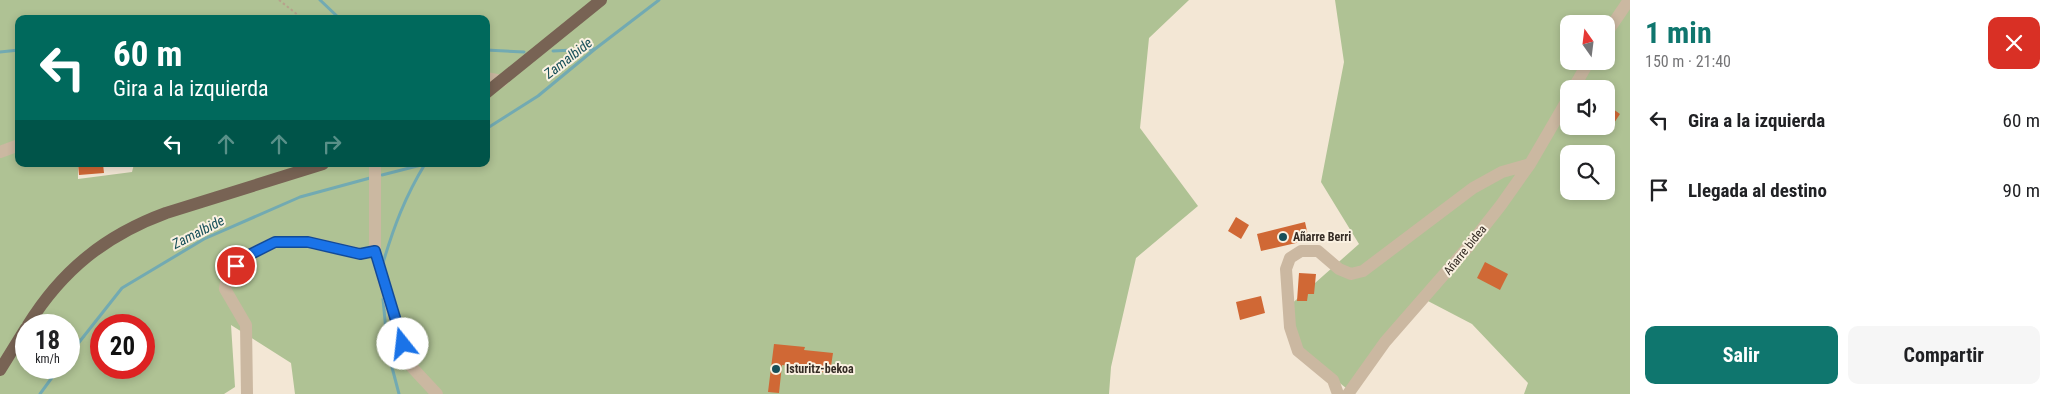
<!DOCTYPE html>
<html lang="es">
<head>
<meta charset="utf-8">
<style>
	:root { --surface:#fff; --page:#f6f6f6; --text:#202124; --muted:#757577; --accent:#0f766e }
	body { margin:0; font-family:"Roboto Condensed",sans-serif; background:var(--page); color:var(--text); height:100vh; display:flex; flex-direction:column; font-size:19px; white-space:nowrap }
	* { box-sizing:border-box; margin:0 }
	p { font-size:16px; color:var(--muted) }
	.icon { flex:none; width:28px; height:28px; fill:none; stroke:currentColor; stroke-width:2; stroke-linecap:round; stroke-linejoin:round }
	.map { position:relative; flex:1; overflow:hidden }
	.details { display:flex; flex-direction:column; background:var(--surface); width:425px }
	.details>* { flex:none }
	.banner { position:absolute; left:15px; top:15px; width:475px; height:152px; border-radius:10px; box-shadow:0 2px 8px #0003; background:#00695c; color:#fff; overflow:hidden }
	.needle { width:32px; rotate:346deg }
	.controls { position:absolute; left:1560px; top:15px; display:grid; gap:10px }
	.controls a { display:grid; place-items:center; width:55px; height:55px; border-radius:10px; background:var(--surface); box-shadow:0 2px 8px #0003; font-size:25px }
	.speed { position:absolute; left:15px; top:314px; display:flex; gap:10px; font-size:25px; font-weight:700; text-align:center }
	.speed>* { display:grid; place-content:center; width:65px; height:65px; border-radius:50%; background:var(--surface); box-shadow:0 2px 8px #0003; line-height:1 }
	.speed small { font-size:12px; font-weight:400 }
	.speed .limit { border:8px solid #d22; background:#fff; color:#111 }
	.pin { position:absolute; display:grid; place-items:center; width:42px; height:42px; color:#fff; margin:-21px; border:2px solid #fff; border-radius:50%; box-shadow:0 1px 5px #0007 }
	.me { position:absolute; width:55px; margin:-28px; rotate:344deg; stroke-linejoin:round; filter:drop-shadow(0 0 4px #0008) }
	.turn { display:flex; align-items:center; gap:18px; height:105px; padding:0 15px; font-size:22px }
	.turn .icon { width:65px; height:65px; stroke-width:2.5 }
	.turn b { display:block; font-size:35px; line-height:42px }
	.lanes { display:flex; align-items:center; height:48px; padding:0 15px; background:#0003; justify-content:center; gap:25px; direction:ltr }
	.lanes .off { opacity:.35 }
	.round { display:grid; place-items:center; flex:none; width:52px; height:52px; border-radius:10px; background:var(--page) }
	.overview { display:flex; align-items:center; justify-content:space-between; height:85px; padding:0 15px }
	h1 { font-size:30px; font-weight:700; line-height:38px; color:var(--accent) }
	.button { display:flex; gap:10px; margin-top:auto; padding:10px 15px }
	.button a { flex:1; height:58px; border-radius:10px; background:var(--accent); color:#fff; font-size:20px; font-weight:700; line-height:58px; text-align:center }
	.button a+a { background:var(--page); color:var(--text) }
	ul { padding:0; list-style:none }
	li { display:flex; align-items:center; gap:15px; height:70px; padding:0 15px }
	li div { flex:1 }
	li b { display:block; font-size:19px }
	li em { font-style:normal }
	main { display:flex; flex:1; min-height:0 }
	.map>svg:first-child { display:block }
	.green { fill:#afc294; fill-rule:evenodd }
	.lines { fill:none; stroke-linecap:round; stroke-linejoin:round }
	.stream { stroke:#72aab2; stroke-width:3 }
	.building { fill:#d06835 }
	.path { stroke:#b7a18b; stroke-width:2; stroke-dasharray:2.5 2.5; stroke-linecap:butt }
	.minor { stroke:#cbb8a1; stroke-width:12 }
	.major { stroke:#786354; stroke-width:12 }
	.route-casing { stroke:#114b97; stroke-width:12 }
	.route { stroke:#1a73e8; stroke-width:9 }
	.poi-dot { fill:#174f59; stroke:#faf1e1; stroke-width:2 }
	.labels { text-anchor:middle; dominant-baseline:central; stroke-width:4; stroke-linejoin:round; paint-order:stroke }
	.poi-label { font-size:12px; font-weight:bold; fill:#342b24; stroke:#faf1e1; text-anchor:start }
	.street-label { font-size:12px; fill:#342b24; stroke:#faf1e1 }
	.water-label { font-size:14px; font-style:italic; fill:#174f59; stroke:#faf1e1 }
</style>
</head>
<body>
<main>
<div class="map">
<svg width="1630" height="394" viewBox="0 0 1630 394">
	<rect width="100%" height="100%" fill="#f3e7d5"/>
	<path class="green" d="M0,0H1189L1149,38L1140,128L1198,206L1136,258L1111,367L1109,394H295L291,363L231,325L235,387L224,394H0ZM19,19H486V164H134L132,172L78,179V164H19ZM26,325H69V368H26ZM101,325H144V368H101Z
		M1335,0H1630V394H1524L1528,383L1472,324L1426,300L1351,392L1301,352L1288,307L1359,244L1321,182L1344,62ZM1569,24H1606V61H1569ZM1569,89H1606V126H1569ZM1569,154H1606V191H1569Z"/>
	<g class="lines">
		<path class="stream" d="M320,0L340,19
			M486,50L524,52
			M553,51L594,49
			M0,52L19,50
			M486,129L538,96L595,49L659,0
			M382,175L425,164
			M383,263C394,226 405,197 425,164
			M383,299L388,352L399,394
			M69,355L122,288L204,239L300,197L370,178
			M40,394L59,368"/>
	</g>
	<path class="building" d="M1606,104L1620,114L1612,126L1606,122Z
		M78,164H103L104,173L79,175Z
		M1236,217L1249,225L1241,239L1228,231Z
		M1305,222L1309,240L1261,251L1257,234Z
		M1485,262L1508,274L1500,290L1477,278Z
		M1299,273L1316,274L1314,294H1308L1307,301H1297Z
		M1261,296L1265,313L1240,320L1236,302Z
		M774,344L805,347L804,350L833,353L830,373L812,371V368L782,365L779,393L768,392Z"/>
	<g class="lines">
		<path class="path" d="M279,0L303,19"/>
		<path class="minor" d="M1606,34L1629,0
			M486,78L502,81
			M1573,89L1589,61
			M0,152L19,145
			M375,164V251L408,363L437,394
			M247,394L246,325L225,289L227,276L245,257L275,242H308L361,254L375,251
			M1338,394L1333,380L1298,351L1290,327L1286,269L1290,258L1301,251H1318L1339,269L1351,274L1363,271L1473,188L1502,172L1530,164
			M1348,394L1385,342L1468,247L1501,205L1530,164L1569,97"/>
		<path class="major" d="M486,93L601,0
			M28,325C62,270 106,235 166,213L323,164
			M0,370L26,328"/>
	</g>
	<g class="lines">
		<g class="route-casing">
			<path id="route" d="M236,266L245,257L275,242H308L360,254L375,251L403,344"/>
		</g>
		<use href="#route" class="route"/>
	</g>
	<g class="poi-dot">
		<circle cx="1283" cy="237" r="5"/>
		<circle cx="776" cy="369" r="5"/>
	</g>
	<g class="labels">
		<g class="poi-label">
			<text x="1293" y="237">Añarre Berri</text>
			<text x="786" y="369">Isturitz-bekoa</text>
		</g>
		<g class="street-label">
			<text transform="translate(1465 250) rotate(-51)">Añarre bidea</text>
		</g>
		<g class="water-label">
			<text transform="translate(568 58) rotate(-38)">Zamalbide</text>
			<text transform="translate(198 232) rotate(-27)">Zamalbide</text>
		</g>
	</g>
</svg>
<div class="controls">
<a><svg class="needle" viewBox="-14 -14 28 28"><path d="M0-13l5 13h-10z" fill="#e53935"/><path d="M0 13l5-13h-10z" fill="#757577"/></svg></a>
<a><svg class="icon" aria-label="sound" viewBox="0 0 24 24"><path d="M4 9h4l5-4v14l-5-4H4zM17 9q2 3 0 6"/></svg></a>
<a><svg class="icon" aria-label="search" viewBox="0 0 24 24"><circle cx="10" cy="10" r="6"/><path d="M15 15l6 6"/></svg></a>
</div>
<div class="speed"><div>18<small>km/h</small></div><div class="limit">20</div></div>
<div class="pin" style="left:236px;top:266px;background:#d93025"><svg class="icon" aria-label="arrive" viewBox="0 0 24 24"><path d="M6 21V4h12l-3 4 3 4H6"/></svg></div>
<svg class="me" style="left:403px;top:344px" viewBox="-20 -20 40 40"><circle r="19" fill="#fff"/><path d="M0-13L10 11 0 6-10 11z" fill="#1a73e8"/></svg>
<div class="banner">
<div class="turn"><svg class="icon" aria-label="left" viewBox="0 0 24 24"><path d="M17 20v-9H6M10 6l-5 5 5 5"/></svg><div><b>60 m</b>Gira a la izquierda</div></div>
<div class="lanes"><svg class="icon" aria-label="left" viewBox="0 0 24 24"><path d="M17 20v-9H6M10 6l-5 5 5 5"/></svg><svg class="icon off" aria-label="ahead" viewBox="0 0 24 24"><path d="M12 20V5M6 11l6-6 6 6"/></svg><svg class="icon off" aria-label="ahead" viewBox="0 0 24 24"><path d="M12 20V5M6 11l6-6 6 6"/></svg><svg class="icon off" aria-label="right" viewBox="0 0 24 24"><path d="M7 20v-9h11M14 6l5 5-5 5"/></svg></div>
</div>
</div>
<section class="details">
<div class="overview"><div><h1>1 min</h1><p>150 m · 21:40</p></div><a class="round" style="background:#d93025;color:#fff"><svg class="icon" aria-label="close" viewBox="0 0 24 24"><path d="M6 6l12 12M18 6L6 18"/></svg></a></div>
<ul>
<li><svg class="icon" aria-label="left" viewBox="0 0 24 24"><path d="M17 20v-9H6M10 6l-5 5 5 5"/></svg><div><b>Gira a la izquierda</b></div><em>60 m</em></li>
<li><svg class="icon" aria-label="arrive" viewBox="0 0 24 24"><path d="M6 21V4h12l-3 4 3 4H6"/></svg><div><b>Llegada al destino</b></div><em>90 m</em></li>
</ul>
<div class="button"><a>Salir</a><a>Compartir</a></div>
</section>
</main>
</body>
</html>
